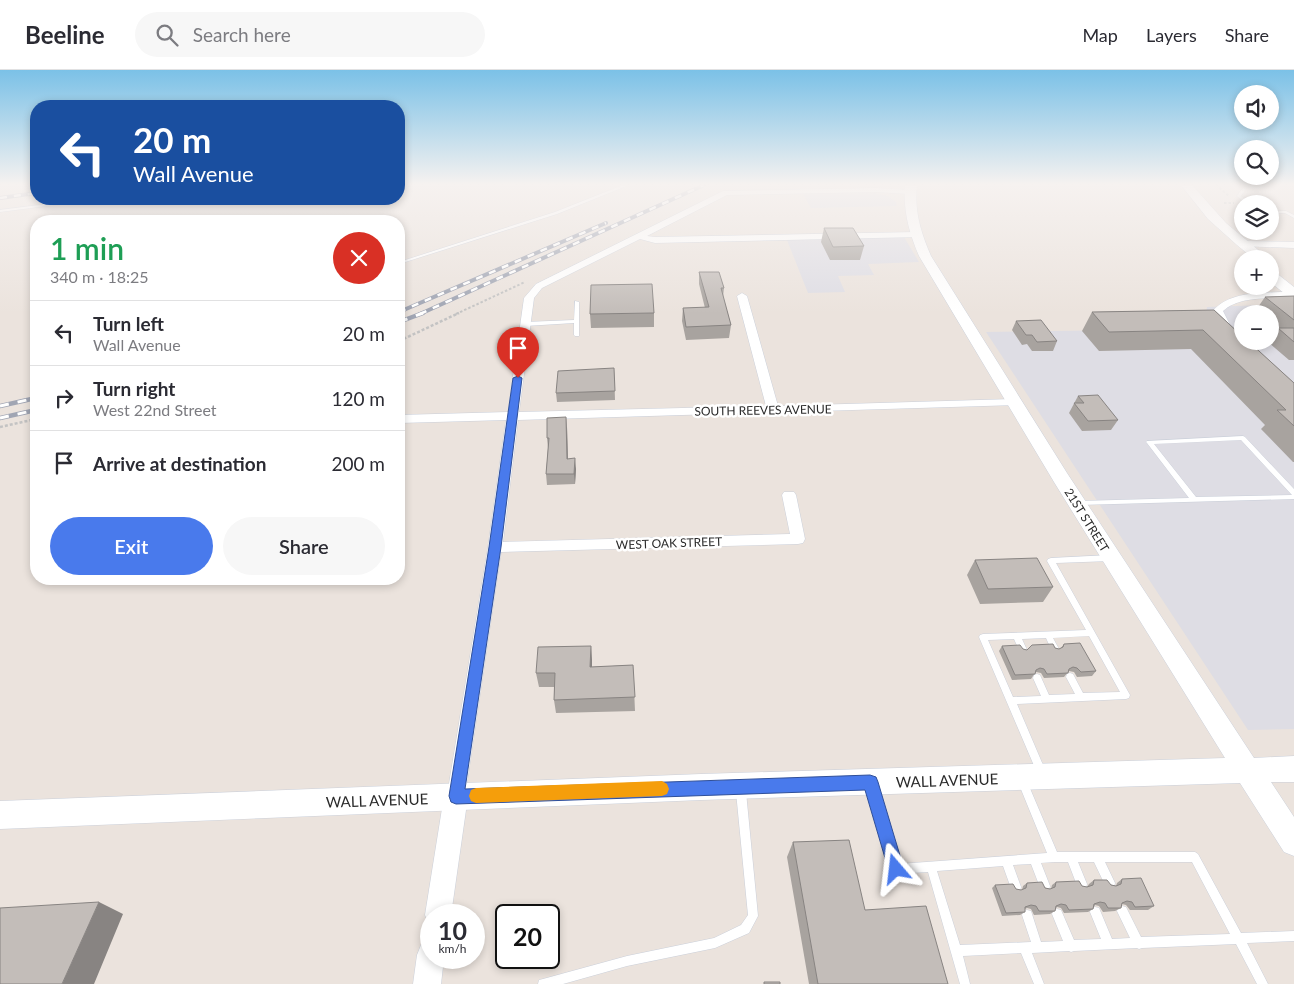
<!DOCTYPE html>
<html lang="en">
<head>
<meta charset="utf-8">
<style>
	:root { --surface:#fff; --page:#f7f7f7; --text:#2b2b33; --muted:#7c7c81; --line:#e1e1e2; --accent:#497aec }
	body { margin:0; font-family:Lato,sans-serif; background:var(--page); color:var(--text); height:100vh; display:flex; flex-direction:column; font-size:19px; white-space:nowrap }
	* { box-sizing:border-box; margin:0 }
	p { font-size:16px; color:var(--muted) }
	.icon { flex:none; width:28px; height:28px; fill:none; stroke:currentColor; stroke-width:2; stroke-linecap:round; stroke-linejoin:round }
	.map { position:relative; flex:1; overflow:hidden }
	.drawer { position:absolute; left:30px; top:145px; width:375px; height:370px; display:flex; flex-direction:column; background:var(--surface); border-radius:20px; box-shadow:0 2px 8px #0003 }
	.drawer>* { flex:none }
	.banner { position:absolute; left:30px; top:30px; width:375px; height:105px; border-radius:20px; box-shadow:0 2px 8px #0003; background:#1a4fa0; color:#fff; overflow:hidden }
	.controls { position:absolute; left:1234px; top:15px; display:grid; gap:10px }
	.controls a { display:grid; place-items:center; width:45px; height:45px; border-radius:50%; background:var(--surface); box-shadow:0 2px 8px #0003; font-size:25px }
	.speed { position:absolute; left:420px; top:834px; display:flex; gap:10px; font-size:25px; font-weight:700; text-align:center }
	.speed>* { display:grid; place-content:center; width:65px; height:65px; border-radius:50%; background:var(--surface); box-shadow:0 2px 8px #0003; line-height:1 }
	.speed small { font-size:12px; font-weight:400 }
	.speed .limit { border:2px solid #111; border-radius:8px; background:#fff; color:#111 }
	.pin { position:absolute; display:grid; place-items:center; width:42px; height:42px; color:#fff; margin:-51px -21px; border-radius:50% 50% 50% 0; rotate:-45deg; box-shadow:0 0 5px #0007 }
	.pin .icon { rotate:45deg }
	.me { position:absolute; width:55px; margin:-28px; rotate:343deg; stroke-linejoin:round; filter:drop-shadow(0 0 4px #0008) }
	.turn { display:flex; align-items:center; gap:18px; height:105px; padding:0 20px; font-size:22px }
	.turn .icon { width:65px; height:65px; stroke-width:2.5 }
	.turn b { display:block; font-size:35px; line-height:42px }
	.round { display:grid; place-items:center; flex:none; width:52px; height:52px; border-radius:26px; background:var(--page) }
	.head { display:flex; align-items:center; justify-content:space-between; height:85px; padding:0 20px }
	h1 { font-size:30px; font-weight:600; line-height:38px; color:#1e9e55 }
	.action { display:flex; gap:10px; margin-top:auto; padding:10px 20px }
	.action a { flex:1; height:58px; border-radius:30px; background:var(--accent); color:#fff; font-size:20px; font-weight:600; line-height:58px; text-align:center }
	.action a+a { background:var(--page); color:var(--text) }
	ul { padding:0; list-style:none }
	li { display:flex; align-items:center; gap:15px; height:65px; padding:0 20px; border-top:1px solid var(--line) }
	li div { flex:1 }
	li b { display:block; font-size:19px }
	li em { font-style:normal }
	header { display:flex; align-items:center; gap:30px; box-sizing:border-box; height:70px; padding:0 25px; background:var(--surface); border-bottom:1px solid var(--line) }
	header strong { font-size:24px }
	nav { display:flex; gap:28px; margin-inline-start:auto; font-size:18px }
	.search { width:350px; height:45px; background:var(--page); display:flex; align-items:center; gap:12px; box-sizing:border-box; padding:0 18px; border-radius:28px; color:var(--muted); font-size:19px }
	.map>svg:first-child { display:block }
	.industrial { fill:#dedde4; fill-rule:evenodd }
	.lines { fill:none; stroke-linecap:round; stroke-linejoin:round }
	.service-casing { stroke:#cbd0da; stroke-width:1 }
	.minor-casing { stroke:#cbd0da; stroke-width:1 }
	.tertiary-casing { stroke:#cbd0da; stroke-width:1 }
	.secondary-casing { stroke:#cbd0da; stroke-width:1 }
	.path-far1 { stroke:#c3c3c3; stroke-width:2; stroke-dasharray:2.5 2; stroke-linecap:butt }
	.path { stroke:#c3c3c3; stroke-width:2.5; stroke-dasharray:3 2; stroke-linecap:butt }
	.service { fill:#fff; fill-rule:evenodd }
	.minor { fill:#fff; fill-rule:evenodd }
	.tertiary { fill:#fff; fill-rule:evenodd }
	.secondary { fill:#fff; fill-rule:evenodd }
	.rail-far1-casing { stroke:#a0a5b3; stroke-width:4 }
	.rail-casing { stroke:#a0a5b3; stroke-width:4.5 }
	.rail-far1 { stroke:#fff; stroke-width:2.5; stroke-dasharray:7; stroke-linecap:butt }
	.rail { stroke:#fff; stroke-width:3; stroke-dasharray:9; stroke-linecap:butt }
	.wall { fill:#a8a39f }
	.shaded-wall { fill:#888482 }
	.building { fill:#c3bdb9; stroke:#888482 }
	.route { fill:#497aec; stroke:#2f4f99 }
	.slow { fill:#f59e0b }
	.labels { text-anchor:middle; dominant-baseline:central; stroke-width:5; stroke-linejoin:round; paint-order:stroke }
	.street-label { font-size:12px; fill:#2a2a2a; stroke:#fff }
	.near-street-label { font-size:15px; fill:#2a2a2a; stroke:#fff }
</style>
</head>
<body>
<header>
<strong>Beeline</strong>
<div class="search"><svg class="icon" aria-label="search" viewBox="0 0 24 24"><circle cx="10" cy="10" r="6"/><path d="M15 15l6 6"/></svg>Search here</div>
<nav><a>Map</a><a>Layers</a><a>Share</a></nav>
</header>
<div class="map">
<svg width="1294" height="914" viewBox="0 0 1294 914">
	<rect width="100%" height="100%" fill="#ebe3dd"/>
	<path class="industrial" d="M874,123L888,126L896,132L897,136L811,138L803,124Z
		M904,167L919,192L868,194L874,205L838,206L845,222L808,223L787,170Z
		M1294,234V659L1248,660L986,262L1204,259L1207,237ZM1242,244H1270V271H1242Z"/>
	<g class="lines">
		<g class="service-casing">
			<path id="service" d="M623,115H629L557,144L399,194V192L555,142Z
				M1243,118L1246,119L1241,126L1251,134H1246L1237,126Z
				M86,129H95L93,130L0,142V140Z
				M1270,141H1286L1294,145V148L1285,143H1270Z
				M575,231L579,232V266H575L574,265V253L525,256L522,254L525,252L574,250Z
				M1243,366L1245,367L1294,419V429L1079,435L1076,433L1079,431L1189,428L1147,373L1146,372L1147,371ZM1241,370L1292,425L1196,427L1154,374Z
				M1110,485L1113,486L1114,488L1113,490L1110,491L1056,493L1130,625L1129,628L1126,629L1017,634L1046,702L1044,705L1041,706L1038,705L979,567L980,565L983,564L1086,560L1047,491L1048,489L1051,488ZM1089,566L1120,622L1083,623L1073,604L1070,603L1067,604L1066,607L1075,624L1049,625L1040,605L1037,604L1034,605L1033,608L1041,626L1013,627L988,570L1014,569L1020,582L1023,583L1026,582L1027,580L1022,569L1046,568L1052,581L1055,582L1058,581L1059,579L1053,568Z
				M1023,708L1026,709L1057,782H1195L1198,784L1241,863L1294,861V871L1247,873L1268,914H1257L1236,874L1142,878L1139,879L1137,878L1074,881L1071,882L1069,881L1032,883L1044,914H1034L1021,883L963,886L970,914H960L928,802L896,804L892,803L867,717L869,714L872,712L875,714L877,717L899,794L1047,783L1018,712L1020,709ZM1054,792H1068L1078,818L1082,819L1086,818L1087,814L1078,792H1094L1106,817L1110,818L1114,817L1115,813L1105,792H1192L1230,864L1141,867L1126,837L1122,836L1118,837L1117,841L1130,868L1112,869L1099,838L1095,837L1091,838L1090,842L1101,869L1074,870L1061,840L1057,839L1053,840L1052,844L1063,871L1041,872L1031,841L1027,840L1023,841L1022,845L1031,872L960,875L937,801L1003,796L1012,821L1016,822L1020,821L1021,817L1013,795L1031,794L1041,820L1045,821L1049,820L1050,816L1041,793Z
				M741,717L744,719L746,722L758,846L749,863L715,878L627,896L563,914H538L539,910L543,909L627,886L714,868L741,855L748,845L736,722L738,719Z"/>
		</g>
		<g class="minor-casing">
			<path id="minor" d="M876,118L910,120L914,122L910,124L876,122L727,125L647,166L655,167L916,162L919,163V167L655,173L640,169L542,218L534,228L519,342L766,336L737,226L742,223L747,226L778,336L1013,329L1017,331L1019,333L1017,335L518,350L503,472L790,464L782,425L784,422H794L796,425L805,469L803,473L798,474L501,482L465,726L463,733L456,735L449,733L447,726L488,477L506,350L399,353V345L508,342L524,228L536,214L723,121Z
				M1243,171L1294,172V178L1240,176V172Z
				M1294,221V227C1272,229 1240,225 1223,241L1232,259L1227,262L1222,259L1213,241C1231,219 1269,224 1294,221Z"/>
		</g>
		<g class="tertiary-casing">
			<path id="tertiary" d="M456,714L464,718L468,726L451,845H431V855L429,854L425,845L444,726L448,718Z
				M431,871V888H444L441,914H413L417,885L421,875Z"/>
		</g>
		<g class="secondary-casing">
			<path id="secondary" d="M905,115H917C914,141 921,163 931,186L1067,403L1254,688L1294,686V712H1271L1294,747V786L1284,782L1240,713L701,730L0,759V731L701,704L1225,688L1054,412L919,186C909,163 903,140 905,115Z
				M1181,115H1192L1226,153L1269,189H1254L1237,175L1208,149Z
				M1270,201L1275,202L1294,217V228L1289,227L1270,212Z"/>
		</g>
		<path class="path-far1" d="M1216,115L1229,126
			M1224,133H1234
			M456,244L525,212"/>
		<path class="path" d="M399,271L459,243
			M0,357L36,349"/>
		<use href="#service" class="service"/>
		<use href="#minor" class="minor"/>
		<use href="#tertiary" class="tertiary"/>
		<use href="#secondary" class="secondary"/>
		<g class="rail-far1-casing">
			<path id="rail-far1" d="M0,128L36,123
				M399,242L606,153
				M420,244L704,115"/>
		</g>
		<g class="rail-casing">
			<path id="rail" d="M399,252L423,243
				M0,336L36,328
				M0,348L36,340"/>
		</g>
		<use href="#rail-far1" class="rail-far1"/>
		<use href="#rail" class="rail"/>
	</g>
	<path class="wall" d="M824,158L864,176L860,190H830L821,172Z
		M699,202L724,218L723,227L731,255L729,268L686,270L682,251L683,238H705L699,214Z
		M1294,226V290H1289L1268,272L1270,271V269L1278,259L1270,252V244H1260L1256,240L1265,227Z
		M1214,240L1294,313V392H1293L1261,359L1265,355L1191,279L1099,281L1082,261L1092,242Z
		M654,243V257L591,258L590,244Z
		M1016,251L1057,271L1053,281H1032L1027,274L1022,275L1012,260Z
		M614,298L615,330L557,332L556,323Z
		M1078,326L1118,350L1111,360L1082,361L1069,343Z
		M567,357L568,389L576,399L575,414L547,415L546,404L548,378L547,368Z
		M975,490L1053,517L1043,532L980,534L967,505Z
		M1064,574L1096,601L1092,606L1077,607L1074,602L1069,601L1064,607L1044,608L1041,603L1036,602L1035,603L1031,609L1012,610L999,581L1002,576L1027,580L1055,578L1059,579L1061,578Z
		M591,576L592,597L633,595L635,641L556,643L554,630V617H539L536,603Z
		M793,772L865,840L948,914H809L787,787Z
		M1122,809L1154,836L1148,840H1130L1126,835L1122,834L1121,838L1115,841L1103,842L1099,836L1095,835L1093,839L1088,842L1064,843L1061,838L1057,837L1056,838L1055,841L1050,844L1034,845L1031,839L1027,838L1025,839V842L1020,845L1002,846L992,818L995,815L1021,820H1022L1023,816L1027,813L1050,819H1051L1052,815L1056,812L1087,817L1089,814L1094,810L1116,816L1117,813Z"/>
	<path class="shaded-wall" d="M566,347L567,357L568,399L567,389Z
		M575,388L576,399L575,414L574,404Z
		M591,576L592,590V611L590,597Z
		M99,832L123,844L94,914H62Z"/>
	<path class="building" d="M824,158H853L864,176L833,177Z
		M699,202H719L724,218H721L731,255L686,257L683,238L709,237Z
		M652,214L654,243L590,244L591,215Z
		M1294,226V250L1265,227Z
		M1214,240L1242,266V271H1248L1294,313V356L1277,340H1286L1203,260L1109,262L1092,242Z
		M1041,250L1057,271L1037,272L1032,265H1026L1016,251Z
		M1278,258H1294V272Z
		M614,298L615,321L556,323L558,301Z
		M1098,325L1118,350L1088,351L1074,333H1084L1078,326Z
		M566,347L567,389L575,388L574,404H546L549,368H547V348Z
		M1037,488L1053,517L988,519L975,490Z
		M1080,573L1096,601L1081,602L1077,598L1073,597L1069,599L1068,603L1047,604L1044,599L1040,598L1036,600L1035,604L1015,605L1002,576L1020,575L1023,579L1027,580L1032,575L1053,574L1055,578L1059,579L1063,577L1064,574Z
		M591,576L590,597L633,595L635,627L554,630L555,603H536L538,577Z
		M849,770L865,840L926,836L948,914H818L793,772Z
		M1141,808L1154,836L1135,837L1132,832L1127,831L1122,833L1121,838H1108L1105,833L1100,832L1094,834L1093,839L1069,840L1066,835L1061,834L1056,836L1055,841H1039L1036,836L1031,835L1025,837V842L1006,843L995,815L1013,814L1016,819L1021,820L1026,818L1027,813L1042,812L1045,818L1050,819L1055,817L1056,812L1079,811L1082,816L1087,817L1093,815L1094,810H1107L1111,815L1116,816L1121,814L1122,809Z
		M99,832L62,914H0V838Z
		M764,912H780V914H764Z"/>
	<linearGradient id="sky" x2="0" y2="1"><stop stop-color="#7bc1e7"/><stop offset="0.47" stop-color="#f6f2f0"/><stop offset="1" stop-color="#f6f2f0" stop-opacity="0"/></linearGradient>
	<rect width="1294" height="243" fill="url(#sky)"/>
	<path class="route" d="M518,306L522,308L501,477L465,719L870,705L876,707L878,712L904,799L901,805L896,807L890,805L865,720L456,734L451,732L449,726L489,477L513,308Z"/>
	<path class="slow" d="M662,711L667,714L669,719L667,724L662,726L476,733L471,731L469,726L471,720L476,718Z"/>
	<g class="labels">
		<g class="street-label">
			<text transform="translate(763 340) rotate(-1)">SOUTH REEVES AVENUE</text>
			<text transform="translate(1087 450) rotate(58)">21ST STREET</text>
			<text transform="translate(669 473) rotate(-2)">WEST OAK STREET</text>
		</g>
		<g class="near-street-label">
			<text transform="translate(947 710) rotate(-2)">WALL AVENUE</text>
			<text transform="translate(377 730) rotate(-2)">WALL AVENUE</text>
		</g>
	</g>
</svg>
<div class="controls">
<a><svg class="icon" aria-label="sound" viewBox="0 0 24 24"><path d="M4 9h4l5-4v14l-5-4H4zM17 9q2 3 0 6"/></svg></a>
<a><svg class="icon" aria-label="search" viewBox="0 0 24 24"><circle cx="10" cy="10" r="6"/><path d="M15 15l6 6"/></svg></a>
<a><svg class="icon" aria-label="layers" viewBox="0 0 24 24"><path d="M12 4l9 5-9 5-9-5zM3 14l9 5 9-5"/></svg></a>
<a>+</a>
<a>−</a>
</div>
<div class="speed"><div>10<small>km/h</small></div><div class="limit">20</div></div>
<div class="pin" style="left:518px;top:308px;background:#d93025"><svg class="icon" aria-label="arrive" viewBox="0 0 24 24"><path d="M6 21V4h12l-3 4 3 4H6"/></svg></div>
<svg class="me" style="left:896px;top:799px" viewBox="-20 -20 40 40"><path d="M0-17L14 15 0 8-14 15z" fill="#497aec" stroke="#fff" stroke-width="4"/></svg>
<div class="banner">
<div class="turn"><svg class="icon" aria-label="left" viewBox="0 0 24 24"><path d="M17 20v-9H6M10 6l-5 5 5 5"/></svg><div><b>20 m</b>Wall Avenue</div></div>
</div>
<section class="drawer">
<div class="head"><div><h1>1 min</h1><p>340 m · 18:25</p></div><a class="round" style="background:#d93025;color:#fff"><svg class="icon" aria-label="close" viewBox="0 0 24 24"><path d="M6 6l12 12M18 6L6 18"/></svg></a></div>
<ul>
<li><svg class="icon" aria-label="left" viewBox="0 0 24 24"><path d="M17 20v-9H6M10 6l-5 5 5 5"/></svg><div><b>Turn left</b><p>Wall Avenue</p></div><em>20 m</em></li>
<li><svg class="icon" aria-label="right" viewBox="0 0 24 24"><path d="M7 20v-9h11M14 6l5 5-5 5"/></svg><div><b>Turn right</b><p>West 22nd Street</p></div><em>120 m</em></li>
<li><svg class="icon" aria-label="arrive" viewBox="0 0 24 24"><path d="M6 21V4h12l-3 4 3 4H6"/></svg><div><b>Arrive at destination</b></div><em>200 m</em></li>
</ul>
<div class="action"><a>Exit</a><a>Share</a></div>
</section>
</div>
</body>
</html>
